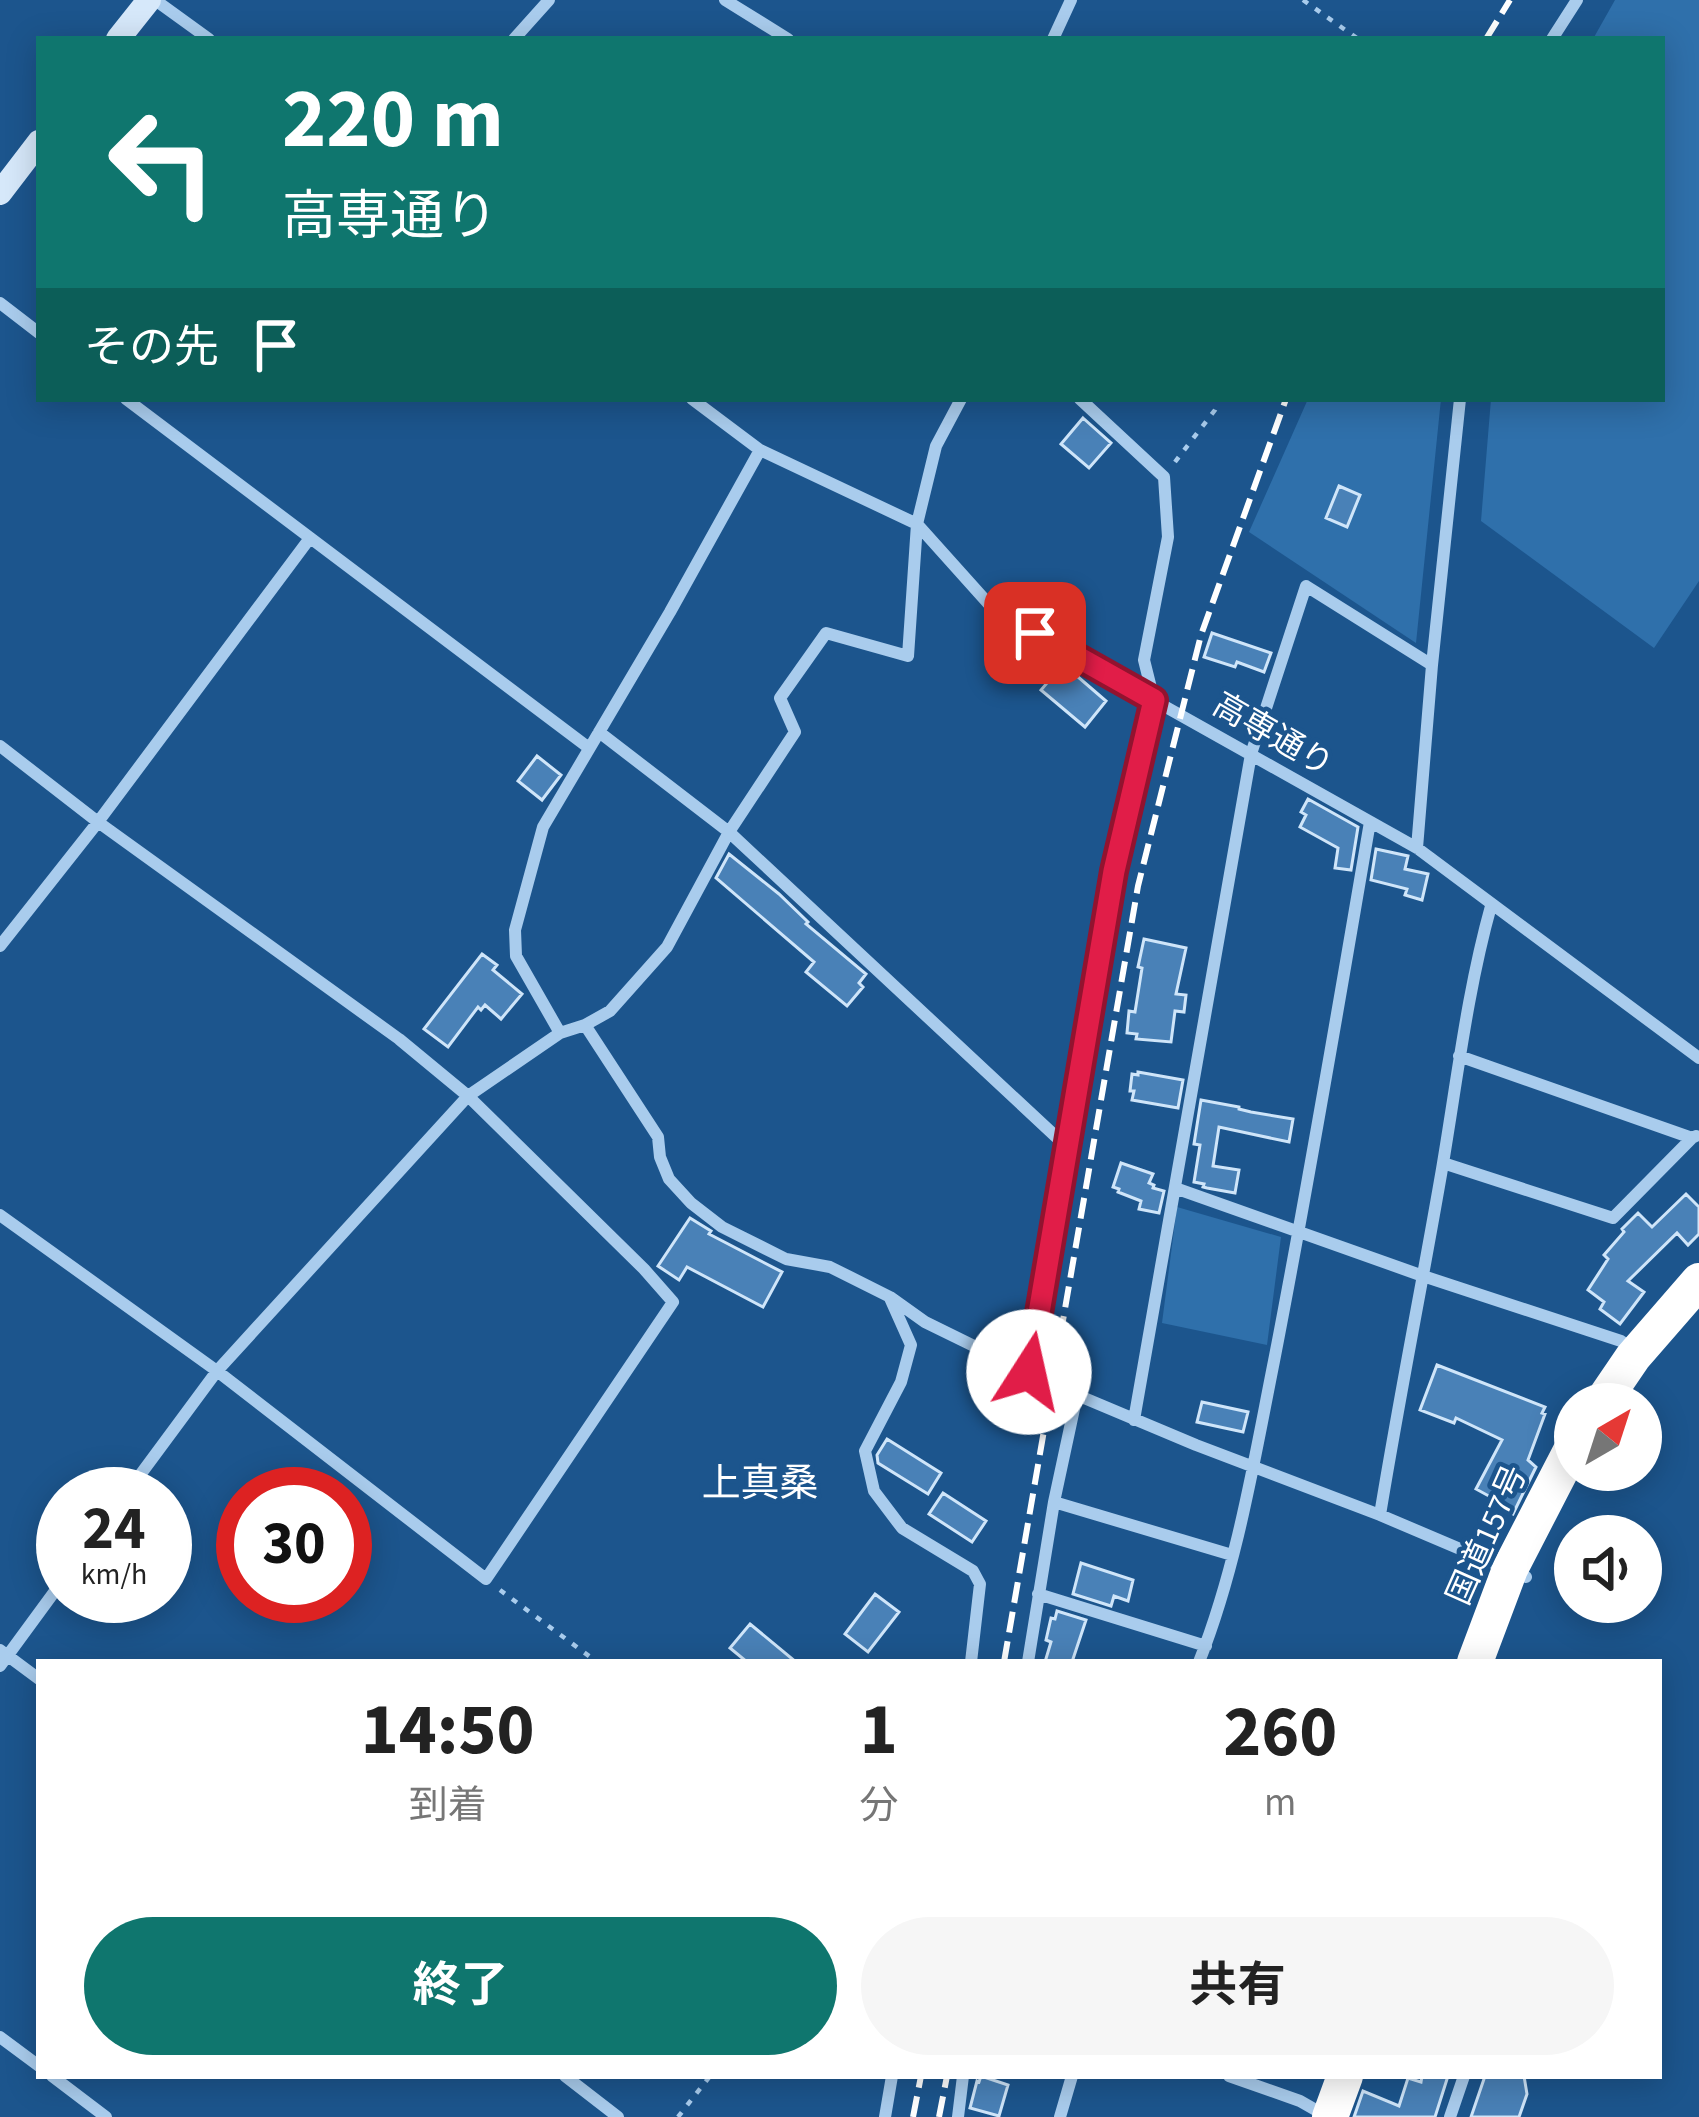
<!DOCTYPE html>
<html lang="ja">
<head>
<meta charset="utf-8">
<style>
	:root { --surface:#fff; --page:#f6f6f6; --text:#222; --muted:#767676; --accent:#0f766e }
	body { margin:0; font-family:"Source Sans 3","Noto Sans JP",sans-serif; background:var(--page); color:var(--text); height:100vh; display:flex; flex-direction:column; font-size:45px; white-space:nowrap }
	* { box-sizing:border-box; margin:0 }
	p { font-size:39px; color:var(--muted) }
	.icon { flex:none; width:66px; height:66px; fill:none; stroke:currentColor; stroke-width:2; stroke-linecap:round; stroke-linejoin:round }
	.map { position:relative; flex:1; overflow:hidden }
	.details { position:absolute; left:36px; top:1659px; width:1626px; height:420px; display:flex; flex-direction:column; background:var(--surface); border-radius:0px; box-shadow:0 6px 30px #0003 }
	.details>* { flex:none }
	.top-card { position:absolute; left:36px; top:36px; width:1629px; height:366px; border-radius:0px; box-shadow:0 6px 30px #0003; background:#0f766e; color:#fff; overflow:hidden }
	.needle { width:78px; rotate:39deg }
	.tools { position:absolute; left:1554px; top:1383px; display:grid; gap:24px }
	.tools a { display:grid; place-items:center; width:108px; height:108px; border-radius:50%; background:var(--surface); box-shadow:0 6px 30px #0003; font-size:60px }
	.speed { position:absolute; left:36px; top:1467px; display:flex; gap:24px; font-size:60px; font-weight:700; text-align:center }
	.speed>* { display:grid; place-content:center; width:156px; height:156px; border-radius:50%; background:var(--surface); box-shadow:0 6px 30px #0003; line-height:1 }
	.speed small { font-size:30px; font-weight:400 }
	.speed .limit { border:18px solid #d22; background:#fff; color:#111 }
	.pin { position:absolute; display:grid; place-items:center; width:102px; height:102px; color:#fff; margin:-51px; border-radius:24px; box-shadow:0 6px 18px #0006 }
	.me { position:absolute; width:132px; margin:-66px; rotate:10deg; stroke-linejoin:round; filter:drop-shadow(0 0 9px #0008) }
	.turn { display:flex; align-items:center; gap:42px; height:252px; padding:0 48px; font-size:54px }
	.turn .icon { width:156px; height:156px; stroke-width:2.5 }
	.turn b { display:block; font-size:84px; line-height:102px }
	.then { display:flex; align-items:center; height:114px; padding:0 48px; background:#0003; gap:24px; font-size:45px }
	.eta { display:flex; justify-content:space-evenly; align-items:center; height:204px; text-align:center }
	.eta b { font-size:72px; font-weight:700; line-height:84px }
	.cta { display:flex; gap:24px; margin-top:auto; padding:24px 48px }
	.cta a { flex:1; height:138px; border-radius:72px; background:var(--accent); color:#fff; font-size:48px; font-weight:700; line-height:138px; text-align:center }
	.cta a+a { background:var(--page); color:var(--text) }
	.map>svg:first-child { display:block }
	.green { fill:#2f70ab }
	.building { fill:#4981b7; stroke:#cfe5f9; stroke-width:3 }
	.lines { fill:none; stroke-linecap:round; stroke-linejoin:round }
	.path { stroke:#a9cced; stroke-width:4.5; stroke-dasharray:6 9; stroke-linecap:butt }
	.street { stroke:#a9cced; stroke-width:12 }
	.secondary { stroke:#d6e8fa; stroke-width:24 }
	.highway { stroke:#fff; stroke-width:36 }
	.rail { stroke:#fff; stroke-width:6; stroke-dasharray:21 9; stroke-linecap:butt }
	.route-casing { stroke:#92132f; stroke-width:30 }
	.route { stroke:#e11d48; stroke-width:21 }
	.labels { text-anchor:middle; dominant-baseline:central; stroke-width:9; stroke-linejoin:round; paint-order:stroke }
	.street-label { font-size:33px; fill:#fff; stroke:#1c558d }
	.quarter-label { font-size:39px; fill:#fff; stroke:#1c558d }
</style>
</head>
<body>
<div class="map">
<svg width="1699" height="2117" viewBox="0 0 1699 2117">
	<rect width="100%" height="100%" fill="#1c558d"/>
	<path class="green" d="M1615,0H1699V581L1654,648L1481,521L1491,399H1662V39H1593Z
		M1308,399H1441L1416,643L1249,532Z
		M1177,1207L1281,1237L1267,1345L1162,1323Z"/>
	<path class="building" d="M1083,418L1111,443L1089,468L1061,444Z
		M1339,486L1360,495L1347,527L1326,518Z
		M1212,633L1271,653L1264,672L1237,662L1235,667L1204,657Z
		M1063,664L1106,701L1085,727L1041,690Z
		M537,756L561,775L542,800L518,781Z
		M1308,799L1358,827L1351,870L1335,868L1338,848L1300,827L1306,815L1301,812Z
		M1376,849L1408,856L1405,869L1428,874L1422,900L1405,895L1407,889L1371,880Z
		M729,854L779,894L808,922L806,924L866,974L859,983L863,987L847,1006L806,972L814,962L716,878Z
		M1144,939L1186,948L1176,994L1186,995L1184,1012L1175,1011L1171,1042L1136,1039L1137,1034L1127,1033L1129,1011L1135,1012L1142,968L1138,967Z
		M482,954L497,965L493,970L522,994L501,1019L485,1005L481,1010L478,1007L448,1047L424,1029Z
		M1138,1072L1183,1080L1178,1108L1132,1100L1134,1091H1130L1132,1074L1138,1075Z
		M1201,1100L1239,1107V1109L1251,1112L1293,1119L1289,1142L1219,1127L1213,1166L1239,1170L1235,1193L1207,1188L1203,1187L1204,1184L1194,1182L1200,1145L1194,1144Z
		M1121,1163L1153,1174L1149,1183L1154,1185L1153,1188L1164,1191L1159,1213L1139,1209L1141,1201L1118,1192L1119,1189L1113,1187Z
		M1686,1194L1699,1207V1234L1688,1245L1677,1233L1628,1281L1644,1292L1620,1324L1600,1309L1604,1302L1588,1290L1608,1259L1604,1255L1624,1232L1622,1229L1638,1213L1652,1227Z
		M690,1218L711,1231L709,1234L782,1272L763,1307L687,1267L679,1280L658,1266Z
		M1437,1365L1545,1407L1542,1413L1545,1414L1528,1460L1536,1467L1513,1514L1496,1505L1498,1501L1476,1489L1502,1440L1456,1418L1454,1423L1420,1410Z
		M1202,1402L1248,1412L1243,1432L1197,1422Z
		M887,1439L941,1473L928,1494L878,1463L877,1455Z
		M943,1493L986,1521L972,1542L929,1514Z
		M1081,1563L1133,1580L1128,1601L1114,1596L1111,1606L1073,1594Z
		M875,1594L899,1612L868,1652L845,1634Z
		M1057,1611L1086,1620L1072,1662H1045L1051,1642L1046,1640L1051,1618L1055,1619Z
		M750,1624L796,1662H747L730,1648Z
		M981,2076L1008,2085L999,2116L970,2108L977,2081L979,2082Z
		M1422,2076H1448L1435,2117H1354L1363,2091L1399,2106L1408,2078L1421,2082Z
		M1485,2076H1524L1527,2094L1519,2117H1471Z"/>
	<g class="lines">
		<path class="path" d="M1303,0L1358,39
			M1175,462L1215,410L1219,399
			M500,1590L597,1662
			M678,2117L710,2076"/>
		<path class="street" d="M155,0L209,39
			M725,0L788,39
			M514,39L549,0
			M1053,39L1071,0
			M1552,39L1577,0
			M0,303L39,333
			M126,399L589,748
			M692,399L760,450L917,524L995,611L1417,848L1699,1058
			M599,732L729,832L1067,1147
			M0,746L98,822L399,1039L468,1096L644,1269L673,1302L486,1579L217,1371L0,1215
			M1417,848L1432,665L1460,399
			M0,946L98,822L310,538
			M585,1025L658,1137L660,1157L669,1179L691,1203L722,1227L786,1259L830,1267L890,1297L925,1322L1029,1373L1052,1387L1077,1395L1196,1445L1380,1515L1526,1577
			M560,1033L516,956L515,930L543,827L670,612L760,450
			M1459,1056L1692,1138L1696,1136
			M1443,1163L1613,1218L1692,1138
			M1175,1188L1423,1276L1621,1341L1632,1348
			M890,1298L911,1345L901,1382L865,1451L874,1491L902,1528L973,1571L980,1584L971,1662
			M1029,1373L1114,871L1154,700L1144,660L1168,537L1164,477L1080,399
			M1134,1420L1251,754L1306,586L1432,665
			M126,1494L217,1371L468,1096L560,1033L585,1025L610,1011L667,947L729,832L795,732L780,698L826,633L908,656L917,524L936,446L961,399
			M1054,1502L1232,1555
			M1380,1515C1399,1399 1422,1285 1442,1169C1457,1081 1467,992 1491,906
			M1038,1594L1206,1646
			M0,1650L39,1679
			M1028,1662L1054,1502L1077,1395
			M1199,1662C1237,1566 1254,1461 1274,1361C1309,1182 1339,1002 1370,822
			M0,1666L63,1580
			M0,2037L39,2066
			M52,2076L106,2117
			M565,2076L618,2117
			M1229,2076L1300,2101L1328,2117
			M885,2117L892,2076
			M958,2117L963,2076
			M1060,2117L1072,2076
			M1450,2117L1464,2076"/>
		<path class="secondary" d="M118,39L149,0
			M0,193L39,142"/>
		<path class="highway" d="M1601,1404L1633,1357L1699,1281
			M1475,1662L1510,1569L1575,1443
			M1330,2117L1345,2076"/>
		<path class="rail" d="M1486,39L1510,0
			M1004,1662L1138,886L1201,635L1286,399
			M913,2117L921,2076
			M939,2117L947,2076"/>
	</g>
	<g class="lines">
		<g class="route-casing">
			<path id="route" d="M1029,1372L1114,871L1154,700L1035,633"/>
		</g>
		<use href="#route" class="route"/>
	</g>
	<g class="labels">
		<g class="street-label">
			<text transform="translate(1273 735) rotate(30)">高専通り</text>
			<text transform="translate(1487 1535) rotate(-66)">国道157号</text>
		</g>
		<g class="quarter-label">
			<text x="760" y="1484">上真桑</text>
		</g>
	</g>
</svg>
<div class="tools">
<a><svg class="needle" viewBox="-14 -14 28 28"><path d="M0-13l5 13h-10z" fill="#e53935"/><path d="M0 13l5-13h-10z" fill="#767676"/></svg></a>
<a><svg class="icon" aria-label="sound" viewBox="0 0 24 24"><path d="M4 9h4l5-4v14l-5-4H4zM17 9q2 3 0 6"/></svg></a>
</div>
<div class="speed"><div>24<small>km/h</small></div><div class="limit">30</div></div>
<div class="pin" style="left:1035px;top:633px;background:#d93025"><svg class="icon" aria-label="arrive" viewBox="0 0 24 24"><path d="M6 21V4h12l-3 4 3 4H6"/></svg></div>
<svg class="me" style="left:1029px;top:1372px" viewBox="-20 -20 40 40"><circle r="19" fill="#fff"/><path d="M0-13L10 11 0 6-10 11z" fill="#e11d48"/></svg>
<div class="top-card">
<div class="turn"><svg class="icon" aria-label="left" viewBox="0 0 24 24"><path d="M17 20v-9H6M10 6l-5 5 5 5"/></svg><div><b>220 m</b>高専通り</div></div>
<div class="then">その先<svg class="icon" aria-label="arrive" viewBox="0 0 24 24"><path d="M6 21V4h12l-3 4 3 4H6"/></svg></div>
</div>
<section class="details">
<div class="eta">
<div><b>14:50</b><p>到着</p></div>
<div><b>1</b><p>分</p></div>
<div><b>260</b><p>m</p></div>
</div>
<div class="cta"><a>終了</a><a>共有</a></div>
</section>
</div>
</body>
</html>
